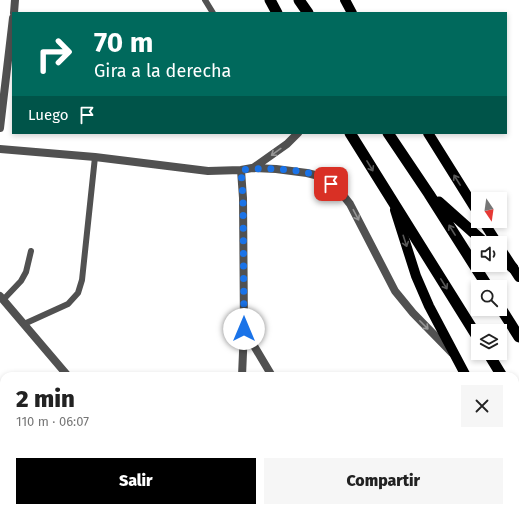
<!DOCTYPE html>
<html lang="es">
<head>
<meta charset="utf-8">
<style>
	:root { --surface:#fff; --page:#f6f6f6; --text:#222; --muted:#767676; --accent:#000 }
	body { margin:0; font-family:"Fira Sans",sans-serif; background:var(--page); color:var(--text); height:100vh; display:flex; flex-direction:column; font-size:15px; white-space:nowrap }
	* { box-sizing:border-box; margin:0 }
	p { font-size:13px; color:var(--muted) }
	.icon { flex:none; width:22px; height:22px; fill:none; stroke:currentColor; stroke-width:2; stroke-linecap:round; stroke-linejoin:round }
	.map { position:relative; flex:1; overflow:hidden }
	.drawer { position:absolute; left:0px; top:372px; width:519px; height:140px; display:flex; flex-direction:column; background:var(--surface); border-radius:12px 12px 0 0; box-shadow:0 2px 6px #0003 }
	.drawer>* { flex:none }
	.top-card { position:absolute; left:12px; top:12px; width:495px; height:122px; border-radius:0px; box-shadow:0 2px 6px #0003; background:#00695c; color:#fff; overflow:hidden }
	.needle { width:26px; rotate:167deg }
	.controls { position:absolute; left:471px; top:192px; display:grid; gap:8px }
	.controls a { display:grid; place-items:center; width:36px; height:36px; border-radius:0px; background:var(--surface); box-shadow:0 2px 6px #0003; font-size:20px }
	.pin { position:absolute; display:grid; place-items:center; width:34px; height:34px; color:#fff; margin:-17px; border-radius:8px; box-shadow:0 2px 6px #0006 }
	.me { position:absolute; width:44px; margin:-22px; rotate:0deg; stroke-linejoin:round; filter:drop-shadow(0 0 3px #0008) }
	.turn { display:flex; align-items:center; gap:14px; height:84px; padding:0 16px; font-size:18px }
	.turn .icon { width:52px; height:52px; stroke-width:2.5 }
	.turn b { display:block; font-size:28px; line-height:34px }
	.then { display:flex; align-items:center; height:38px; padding:0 16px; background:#0003; gap:8px; font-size:15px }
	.round { display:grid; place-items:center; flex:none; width:42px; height:42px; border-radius:0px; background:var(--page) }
	.head { display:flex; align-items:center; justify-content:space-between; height:68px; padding:0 16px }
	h1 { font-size:24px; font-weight:800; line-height:30px }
	.primary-button { display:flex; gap:8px; margin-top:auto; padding:8px 16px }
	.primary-button a { flex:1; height:46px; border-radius:0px; background:var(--accent); color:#fff; font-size:16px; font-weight:800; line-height:46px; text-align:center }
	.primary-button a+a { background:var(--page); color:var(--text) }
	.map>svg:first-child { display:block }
	.green { fill:#d8d8d8 }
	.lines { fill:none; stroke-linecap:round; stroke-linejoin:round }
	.service { stroke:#515151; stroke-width:6 }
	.minor { stroke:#515151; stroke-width:8 }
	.primary { stroke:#000; stroke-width:10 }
	.trunk { stroke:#000; stroke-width:11 }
	.oneway { stroke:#979797 }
	.oneway2 { stroke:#595959 }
	.route { stroke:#1a73e8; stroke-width:7; stroke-dasharray:0 12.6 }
</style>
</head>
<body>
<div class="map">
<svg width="519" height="512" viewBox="0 0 519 512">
	<rect width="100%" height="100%" fill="#fff"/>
	<path class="green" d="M0,469H4V508H84L87,512H0Z"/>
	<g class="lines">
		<path class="service" d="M205,0L213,13
			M3,300L21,281L26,272L31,251
			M24,324L68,304L78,293L82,280L95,157"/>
		<path class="minor" d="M14,13L15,0
			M0,128L13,18
			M0,149L95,157L208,171L241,170L252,168L276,169L307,173L323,177L339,190L350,204L395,291L413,313L452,353
			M253,168L287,144L298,133
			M241,170L243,198L244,329L242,376
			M0,296L68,376
			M244,329L272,376
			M0,412L4,417
			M0,460H4
			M84,508L88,512
			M181,508L184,512
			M287,508L291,512
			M355,508L358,512"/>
		<path class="primary" d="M345,0L352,13
			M428,133L478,213
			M395,210L416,276L429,306L466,376
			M483,221L497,243
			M500,248L519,277
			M515,461L519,468"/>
		<path class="trunk" d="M270,0L277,13
			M299,0L308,13
			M350,133L478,338
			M388,133L429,194L488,287
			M439,202L485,243
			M500,256L513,268
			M500,307L519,337
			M488,353L502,376
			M515,396L519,403"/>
	</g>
	<defs><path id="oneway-shaft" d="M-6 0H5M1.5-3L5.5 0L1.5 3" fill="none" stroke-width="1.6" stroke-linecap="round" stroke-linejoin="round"/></defs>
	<g class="oneway">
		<use href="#oneway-shaft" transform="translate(276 152) rotate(144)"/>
		<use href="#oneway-shaft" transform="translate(356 215) rotate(62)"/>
		<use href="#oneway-shaft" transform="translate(424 325) rotate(45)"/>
	</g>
	<g class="oneway2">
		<use href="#oneway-shaft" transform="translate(370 166) rotate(59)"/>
		<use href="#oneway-shaft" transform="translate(457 180) rotate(-122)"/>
		<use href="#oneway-shaft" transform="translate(452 230) rotate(-122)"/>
		<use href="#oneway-shaft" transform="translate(405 241) rotate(72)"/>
		<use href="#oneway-shaft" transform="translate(444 284) rotate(58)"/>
	</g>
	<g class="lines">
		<path class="route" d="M244,329L243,198L241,170C259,167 308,169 324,178C326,179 329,182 331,184"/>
	</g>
</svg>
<div class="controls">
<a><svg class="needle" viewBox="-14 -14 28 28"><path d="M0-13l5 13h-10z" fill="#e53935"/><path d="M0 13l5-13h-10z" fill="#767676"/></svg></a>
<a><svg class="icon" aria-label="sound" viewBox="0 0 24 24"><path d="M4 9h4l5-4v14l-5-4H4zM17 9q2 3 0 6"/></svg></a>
<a><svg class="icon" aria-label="search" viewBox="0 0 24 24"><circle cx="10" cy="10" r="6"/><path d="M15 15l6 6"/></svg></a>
<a><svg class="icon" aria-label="layers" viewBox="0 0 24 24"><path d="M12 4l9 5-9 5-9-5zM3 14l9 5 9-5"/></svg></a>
</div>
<div class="pin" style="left:331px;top:184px;background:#d93025"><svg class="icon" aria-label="arrive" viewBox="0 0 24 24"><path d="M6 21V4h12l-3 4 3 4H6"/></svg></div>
<svg class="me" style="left:244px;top:329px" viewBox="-20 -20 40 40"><circle r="19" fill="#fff"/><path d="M0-13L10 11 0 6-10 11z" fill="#1a73e8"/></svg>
<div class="top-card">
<div class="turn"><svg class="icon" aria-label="right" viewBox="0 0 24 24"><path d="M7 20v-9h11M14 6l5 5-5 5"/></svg><div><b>70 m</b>Gira a la derecha</div></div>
<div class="then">Luego<svg class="icon" aria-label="arrive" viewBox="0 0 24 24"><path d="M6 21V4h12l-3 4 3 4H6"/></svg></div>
</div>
<section class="drawer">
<div class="head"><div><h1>2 min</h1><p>110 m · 06:07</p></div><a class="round"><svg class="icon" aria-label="close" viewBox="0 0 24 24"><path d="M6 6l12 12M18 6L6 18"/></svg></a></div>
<div class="primary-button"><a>Salir</a><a>Compartir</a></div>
</section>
</div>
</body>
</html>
